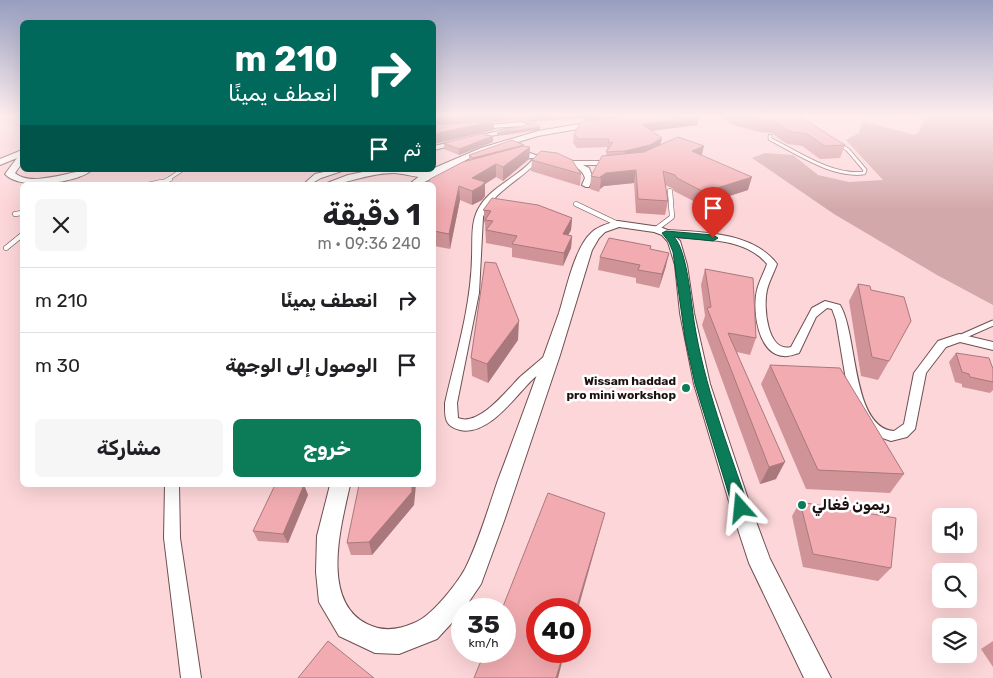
<!DOCTYPE html>
<html lang="ar">
<head>
<meta charset="utf-8">
<style>
	:root { --surface:#fff; --page:#f6f6f6; --text:#202124; --muted:#757577; --line:#e0e0e0; --accent:#0c7c58 }
	body { margin:0; font-family:Rubik,"Noto Naskh Arabic",sans-serif; background:var(--page); color:var(--text); direction:rtl; height:100vh; display:flex; flex-direction:column; font-size:19px; white-space:nowrap }
	* { box-sizing:border-box; margin:0 }
	p { font-size:16px; color:var(--muted) }
	.icon { flex:none; width:28px; height:28px; fill:none; stroke:currentColor; stroke-width:2; stroke-linecap:round; stroke-linejoin:round }
	.map { position:relative; flex:1; overflow:hidden; direction:ltr }
	.sheet { position:absolute; left:20px; top:182px; width:416px; height:305px; display:flex; flex-direction:column; background:var(--surface); border-radius:8px; box-shadow:0 5px 20px #0002; direction:rtl }
	.sheet>* { flex:none }
	.guide { position:absolute; left:20px; top:20px; width:416px; height:152px; border-radius:8px; box-shadow:0 5px 20px #0002; direction:rtl; background:#00695c; color:#fff; overflow:hidden }
	.tools { position:absolute; left:932px; top:508px; display:grid; gap:10px }
	.tools a { display:grid; place-items:center; width:45px; height:45px; border-radius:8px; background:var(--surface); box-shadow:0 5px 20px #0002; font-size:25px }
	.speed { position:absolute; left:451px; top:598px; display:flex; gap:10px; font-size:25px; font-weight:700; text-align:center }
	.speed>* { display:grid; place-content:center; width:65px; height:65px; border-radius:50%; background:var(--surface); box-shadow:0 5px 20px #0002; line-height:1 }
	.speed small { font-size:12px; font-weight:400 }
	.speed .limit { border:8px solid #d22; background:#fff; color:#111 }
	.pin { position:absolute; display:grid; place-items:center; width:42px; height:42px; color:#fff; margin:-51px -21px; border-radius:50% 50% 50% 0; rotate:-45deg; box-shadow:0 0 5px #0007 }
	.pin .icon { rotate:45deg }
	.me { position:absolute; width:55px; margin:-28px; rotate:342deg; stroke-linejoin:round; filter:drop-shadow(0 0 4px #0008) }
	.turn { display:flex; align-items:center; gap:18px; height:105px; padding:0 15px; font-size:22px }
	.turn .icon { width:65px; height:65px; stroke-width:2.5 }
	.turn b { display:block; font-size:35px; line-height:42px }
	.then { display:flex; align-items:center; height:48px; padding:0 15px; background:#0003; gap:10px; font-size:19px }
	.round { display:grid; place-items:center; flex:none; width:52px; height:52px; border-radius:8px; background:var(--page) }
	.head { display:flex; align-items:center; justify-content:space-between; height:85px; padding:0 15px }
	h1 { font-size:30px; font-weight:700; line-height:38px }
	.cta { display:flex; gap:10px; margin-top:auto; padding:10px 15px }
	.cta a { flex:1; height:58px; border-radius:8px; background:var(--accent); color:#fff; font-size:20px; font-weight:700; line-height:58px; text-align:center }
	.cta a+a { background:var(--page); color:var(--text) }
	ul { padding:0; list-style:none }
	li { display:flex; align-items:center; gap:15px; height:65px; padding:0 15px; border-top:1px solid var(--line) }
	li div { flex:1 }
	li b { display:block; font-size:19px }
	li em { font-style:normal }
	.map>svg:first-child { display:block }
	.green { fill:#d3a8aa }
	.lines { fill:none; stroke-linecap:round; stroke-linejoin:round }
	.service-far2-casing { stroke:#6f4f51; stroke-width:4.5 }
	.service-far1-casing { stroke:#6f4f51; stroke-width:5.5 }
	.service-casing { stroke:#6f4f51; stroke-width:7 }
	.minor-casing { stroke:#6f4f51; stroke-width:2 }
	.tertiary-casing { stroke:#6f4f51; stroke-width:2 }
	.service-far2 { stroke:#fff; stroke-width:3 }
	.service-far1 { stroke:#fff; stroke-width:4.5 }
	.service { stroke:#fff; stroke-width:5 }
	.minor { fill:#fff; fill-rule:evenodd }
	.tertiary { fill:#fff; fill-rule:evenodd }
	.wall { fill:#d09498 }
	.shaded-wall { fill:#a9787c }
	.building { fill:#f2acb1; stroke:#a9787c }
	.route { fill:#0c7c58; stroke:#085139 }
	.poi-dot { fill:#0c7c58; stroke:#fff; stroke-width:2 }
	.labels { text-anchor:middle; dominant-baseline:central; stroke-width:5; stroke-linejoin:round; paint-order:stroke }
	.poi-label { font-size:12px; font-weight:bold; fill:#1e1112; stroke:#fff; text-anchor:end }
	.near-poi-label { font-size:15px; font-weight:bold; fill:#1e1112; stroke:#fff; text-anchor:start }
</style>
</head>
<body>
<div class="map">
<svg width="993" height="678" viewBox="0 0 993 678">
	<rect width="100%" height="100%" fill="#fdd6d9"/>
	<path class="green" d="M927,115H993V305L937,275L834,214L752,158L765,153L793,155L818,175L849,182L883,180L846,140L859,133L863,121L914,135L918,133Z"/>
	<g class="lines">
		<g class="service-far2-casing">
			<path id="service-far2" d="M770,136V139C798,153 832,177 864,173L865,170L848,150L839,144
				M167,180L182,170"/>
		</g>
		<g class="service-far1-casing">
			<path id="service-far1" d="M148,185L161,182
				M158,185L170,179
				M576,204L618,224
				M15,214L22,213
				M656,229L672,217L670,191
				M6,248L22,235"/>
		</g>
		<g class="service-casing">
			<path id="service" d="M959,338L993,323"/>
		</g>
		<g class="minor-casing">
			<path id="minor" d="M522,122L532,126L434,150V146L521,126L479,129L476,127L477,126Z
				M530,153L541,157C525,179 492,190 483,217L479,293L457,403L458,418C479,427 507,390 520,377C529,369 538,362 547,354H555L557,357C550,366 539,373 531,381C514,398 488,436 460,430C444,426 445,417 445,403C456,355 471,307 472,257C473,240 470,221 480,206C493,185 519,177 534,158L516,159L513,157L514,156Z
				M559,159L574,161H613L616,163L613,165H583L589,168L593,178L589,187H586L582,185L585,178C581,165 569,165 557,162L556,161Z
				M333,170H345L321,178L314,182L316,185H308L306,182L315,174Z
				M373,170H405L437,173L441,175C430,182 408,174 395,173C369,172 347,185 322,185L348,175Z
				M666,230C702,232 753,232 777,264C774,273 769,281 767,290C763,306 767,353 791,347L812,308L825,301L840,305C858,334 851,428 894,431L904,424L914,373L938,341L959,334L993,342V350L960,342L946,347L926,373L915,429L907,437L891,441L871,434L858,418L851,401L846,380L836,320L832,309L827,308L816,317L799,353C795,354 788,357 784,356C758,355 752,310 757,290C759,281 764,273 767,264C742,234 697,242 663,235L662,233Z
				M165,485H179L180,538L201,678H181L164,538Z"/>
		</g>
		<g class="tertiary-casing">
			<path id="tertiary" d="M597,121H600V125L538,136L505,146L468,159L419,185H408L425,172L481,148L538,131Z
				M22,150V163L15,173C32,188 71,170 92,170C77,183 20,191 5,174L17,158L0,165V159Z
				M618,221L660,227L670,231L680,241L687,265L694,313L710,384L751,508L770,559L831,678H804L749,563L731,508L694,384L680,313L675,265L668,242L662,235L654,232L619,227L605,232L599,238L592,250L560,355L504,521L481,584L464,609H462L461,613L437,639L399,654L375,653L339,636L319,602L316,572L317,536L330,485H350C341,526 320,600 367,624C383,632 398,630 414,623C431,617 456,585 465,569C479,541 488,509 498,480C519,425 539,369 559,313C566,291 574,249 591,233C598,226 609,223 618,221Z"/>
		</g>
		<use href="#service-far2" class="service-far2"/>
		<use href="#service-far1" class="service-far1"/>
		<use href="#service" class="service"/>
		<use href="#minor" class="minor"/>
		<use href="#tertiary" class="tertiary"/>
	</g>
	<path class="wall" d="M434,115H695L697,125L652,131L661,145L704,146L701,155L748,190L701,205L674,191L672,188L665,185L668,201L665,215L636,213L634,183L604,186L600,189L599,192L590,189L591,176L606,156L607,147L577,148L573,143L574,134L584,121V118L529,122V123L516,120L494,122V130L434,144Z
		M718,115H797L845,145L840,158L820,159L802,146L787,144L771,133L760,132L733,125Z
		M485,135L493,136V142L459,155L444,149V143Z
		M524,145L523,146L530,147L529,159L503,181L496,177L485,184V196L482,200L472,205L460,200L450,249L434,246V185L469,160V155Z
		M532,160L581,174L580,186L531,171Z
		M484,209L572,218L571,230L568,235L572,236L571,248L563,266L512,257V248L486,243L485,223L484,222Z
		M651,246L650,249L666,266L659,288L636,283V278L598,270L600,257Z
		M705,269L756,338L750,355L737,352L776,479L760,484L702,325L705,316L701,285Z
		M858,284L889,361L878,380L861,376L849,301Z
		M518,340L488,383L472,376L471,358Z
		M956,353L993,369V390L990,393L962,387V384L955,382L949,362Z
		M770,365L904,474L890,493L806,489L761,384Z
		M304,485L308,495L288,543L258,541L253,531Z
		M800,502L891,568L878,581L803,567L792,516Z
		M414,505L372,555H351L347,543Z
		M993,641V667L981,649Z"/>
	<path class="shaded-wall" d="M473,115H516V120L494,122V130L434,144V118Z
		M529,115H634L584,122V118L529,122Z
		M699,117L697,125L641,132L642,124Z
		M540,127V130L497,136V133Z
		M493,136V142L459,155V149Z
		M662,138L660,147L624,160L625,151Z
		M522,145V151L474,164L473,158Z
		M704,146L701,158L692,151Z
		M530,147L529,159L503,181V167Z
		M496,164V177L485,184V196L482,200L472,205V178Z
		M636,170L634,183L604,186L600,189L601,178L600,177L606,173Z
		M752,177L748,190L701,205L704,192Z
		M459,186L460,200L450,249L449,234Z
		M572,218L571,230L562,247L563,234Z
		M572,236L571,248L563,266L564,253Z
		M669,253L666,266L659,288L662,274Z
		M519,321L518,340L488,383L487,364Z
		M785,462L776,479L760,484L769,467Z
		M304,485L308,495L288,543L283,534Z
		M412,485H416L414,505L372,555L369,542Z
		M605,513L600,531L578,609H576Z
		M564,651H565L558,678H556Z"/>
	<path class="building" d="M434,115H473L434,118Z
		M635,115H695L699,117L642,124L662,138L650,145L625,151L606,152L613,142L608,143L609,139H578L574,134L581,122Z
		M741,115H797L845,145L825,146L807,134L791,132L775,121H764Z
		M494,121L434,134V125Z
		M534,123L540,127L497,133Z
		M485,133V135L493,136L459,149L444,143Z
		M678,137L704,146L692,151L752,177L704,192L677,178L675,175L663,171L668,201L638,199L636,170L606,173L600,177L601,178L591,176L602,156L644,152Z
		M512,140L524,145L473,158L469,155Z
		M523,146L530,147L503,167L496,164L472,178L485,182L481,186L472,191L459,186L449,234L434,231V185H428L430,179L463,162Z
		M541,151L557,153L572,160L581,174L532,160Z
		M215,183L217,185H208Z
		M492,198L538,205L572,218L563,234L572,236L564,253L512,244L517,236L486,230L493,221L485,220L491,211L483,210L484,209Z
		M609,238L651,246L650,249L669,253L662,274L638,270L640,265L600,257Z
		M485,262L496,263L519,321L487,364L471,358Z
		M705,269L753,278L756,338L728,333L785,462L769,467L707,308L711,307Z
		M858,284L870,286L871,290L904,297L911,321L889,361L872,357Z
		M956,353L989,358L993,369V382L970,377L969,374L962,372Z
		M770,365L840,368L904,474L818,470Z
		M275,485H304L283,534L253,531Z
		M359,485H412V492L369,542L347,543Z
		M548,493L605,513L576,609H538V651H564L556,678H474L485,651H505V609H502Z
		M800,502L896,518L891,568L813,554Z
		M328,641L374,678H298Z"/>
	<linearGradient id="sky" x2="0" y2="1"><stop stop-color="#979ec0"/><stop offset="0.55" stop-color="#feedee"/><stop offset="1" stop-color="#feedee" stop-opacity="0"/></linearGradient>
	<rect width="993" height="210" fill="url(#sky)"/>
	<path class="route" d="M666,231L713,235L718,238L713,241L674,237C687,250 691,301 694,321C704,385 728,447 749,508L746,513L741,515L735,513L733,508L695,384L685,338L673,252L669,242L662,233Z"/>
	<g class="poi-dot">
		<circle cx="686" cy="388" r="5"/>
		<circle cx="802" cy="505" r="5"/>
	</g>
	<g class="labels">
		<g class="poi-label">
			<text x="676" y="381">Wissam haddad<tspan x="676" dy="14">pro mini workshop</tspan></text>
		</g>
		<g class="near-poi-label">
			<text x="812" y="505">ريمون فغالي</text>
		</g>
	</g>
</svg>
<div class="tools">
<a><svg class="icon" aria-label="sound" viewBox="0 0 24 24"><path d="M4 9h4l5-4v14l-5-4H4zM17 9q2 3 0 6"/></svg></a>
<a><svg class="icon" aria-label="search" viewBox="0 0 24 24"><circle cx="10" cy="10" r="6"/><path d="M15 15l6 6"/></svg></a>
<a><svg class="icon" aria-label="layers" viewBox="0 0 24 24"><path d="M12 4l9 5-9 5-9-5zM3 14l9 5 9-5"/></svg></a>
</div>
<div class="speed"><div>35<small>km/h</small></div><div class="limit">40</div></div>
<div class="pin" style="left:713px;top:238px;background:#d93025"><svg class="icon" aria-label="arrive" viewBox="0 0 24 24"><path d="M6 21V4h12l-3 4 3 4H6"/></svg></div>
<svg class="me" style="left:741px;top:508px" viewBox="-20 -20 40 40"><path d="M0-17L14 15 0 8-14 15z" fill="#0c7c58" stroke="#fff" stroke-width="4"/></svg>
<div class="guide">
<div class="turn"><svg class="icon" aria-label="right" viewBox="0 0 24 24"><path d="M7 20v-9h11M14 6l5 5-5 5"/></svg><div><b>210 m</b>انعطف يمينًا</div></div>
<div class="then">ثم<svg class="icon" aria-label="arrive" viewBox="0 0 24 24"><path d="M6 21V4h12l-3 4 3 4H6"/></svg></div>
</div>
<section class="sheet">
<div class="head"><div><h1>1 دقيقة</h1><p>240 m · 09:36</p></div><a class="round"><svg class="icon" aria-label="close" viewBox="0 0 24 24"><path d="M6 6l12 12M18 6L6 18"/></svg></a></div>
<ul>
<li><svg class="icon" aria-label="right" viewBox="0 0 24 24"><path d="M7 20v-9h11M14 6l5 5-5 5"/></svg><div><b>انعطف يمينًا</b></div><em>210 m</em></li>
<li><svg class="icon" aria-label="arrive" viewBox="0 0 24 24"><path d="M6 21V4h12l-3 4 3 4H6"/></svg><div><b>الوصول إلى الوجهة</b></div><em>30 m</em></li>
</ul>
<div class="cta"><a>خروج</a><a>مشاركة</a></div>
</section>
</div>
</body>
</html>
